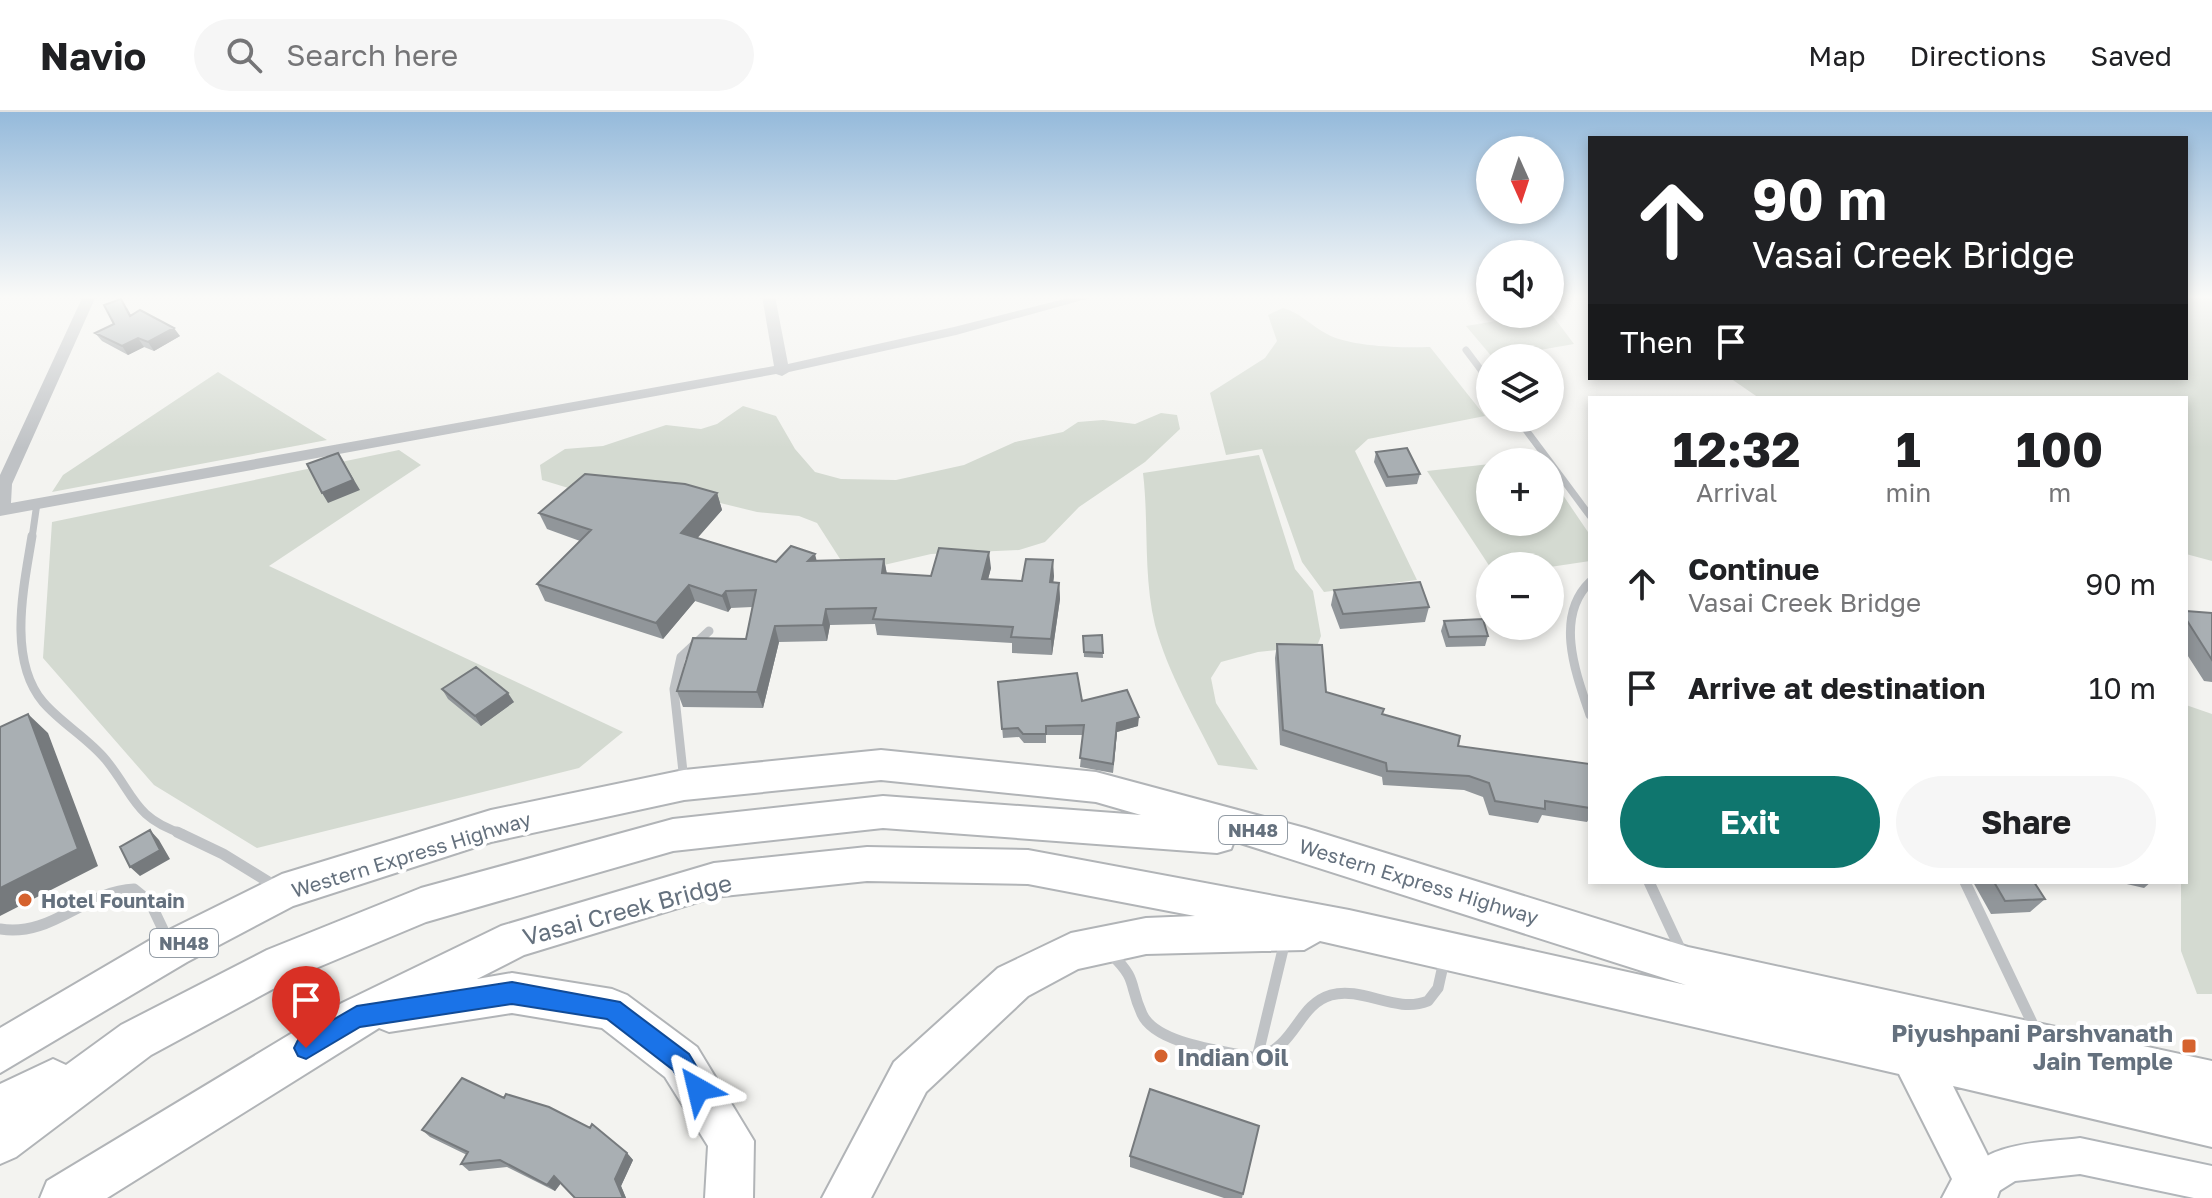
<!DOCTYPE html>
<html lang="en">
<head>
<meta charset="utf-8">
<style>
	:root { --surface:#fff; --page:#f6f6f6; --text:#202124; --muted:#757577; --line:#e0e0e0; --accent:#0f766e }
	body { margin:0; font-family:"Golos Text",sans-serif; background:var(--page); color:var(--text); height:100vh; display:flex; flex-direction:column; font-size:30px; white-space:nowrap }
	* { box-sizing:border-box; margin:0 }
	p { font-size:26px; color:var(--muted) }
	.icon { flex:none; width:44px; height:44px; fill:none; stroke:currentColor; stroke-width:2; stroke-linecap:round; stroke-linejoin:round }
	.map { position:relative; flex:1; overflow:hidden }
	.side { position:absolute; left:1588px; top:284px; width:600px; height:488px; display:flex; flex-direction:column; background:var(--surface); border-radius:0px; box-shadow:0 4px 12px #0003 }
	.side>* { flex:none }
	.guide { position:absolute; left:1588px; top:24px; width:600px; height:244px; border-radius:0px; box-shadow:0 4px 12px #0003; background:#202124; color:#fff; overflow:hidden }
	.needle { width:52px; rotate:177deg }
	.buttons { position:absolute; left:1476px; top:24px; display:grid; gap:16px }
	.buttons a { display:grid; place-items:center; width:88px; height:88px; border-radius:50%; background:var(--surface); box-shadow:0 4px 12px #0003; font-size:40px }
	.pin { position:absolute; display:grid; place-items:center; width:68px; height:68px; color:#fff; margin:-82px -34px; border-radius:50% 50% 50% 0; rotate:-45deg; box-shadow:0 0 8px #0007 }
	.pin .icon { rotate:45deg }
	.me { position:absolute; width:88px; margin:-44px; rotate:323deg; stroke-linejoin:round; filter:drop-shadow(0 0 6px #0008) }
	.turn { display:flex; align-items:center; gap:28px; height:168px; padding:0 32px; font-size:36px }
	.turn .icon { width:104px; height:104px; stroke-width:2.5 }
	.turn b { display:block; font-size:56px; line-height:68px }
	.then { display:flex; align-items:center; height:76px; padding:0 32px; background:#0003; gap:16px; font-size:30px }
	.eta { display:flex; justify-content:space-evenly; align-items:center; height:136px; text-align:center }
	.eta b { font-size:48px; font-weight:700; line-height:56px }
	.primary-button { display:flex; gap:16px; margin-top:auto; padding:16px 32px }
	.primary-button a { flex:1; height:92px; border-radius:48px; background:var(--accent); color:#fff; font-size:32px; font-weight:700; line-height:92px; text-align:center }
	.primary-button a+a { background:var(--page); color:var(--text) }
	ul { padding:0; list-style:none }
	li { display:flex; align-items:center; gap:24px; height:104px; padding:0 32px }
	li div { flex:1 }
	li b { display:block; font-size:30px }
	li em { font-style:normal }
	header { display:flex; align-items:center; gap:48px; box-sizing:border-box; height:112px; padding:0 40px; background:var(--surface); border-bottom:2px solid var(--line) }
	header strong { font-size:38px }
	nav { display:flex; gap:44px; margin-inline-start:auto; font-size:28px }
	.search { width:560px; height:72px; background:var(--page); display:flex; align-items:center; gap:20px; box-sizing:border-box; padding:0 28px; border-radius:44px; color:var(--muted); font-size:30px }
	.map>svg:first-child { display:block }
	.green { fill:#d4dad1 }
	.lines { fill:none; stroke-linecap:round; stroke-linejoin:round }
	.secondary-casing { stroke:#b1b5b9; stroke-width:4 }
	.highway-casing { stroke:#b1b4b7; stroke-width:4 }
	.lane-far2 { stroke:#bfc2c5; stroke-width:7 }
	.lane-far1 { stroke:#bfc2c5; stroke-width:9 }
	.lane { stroke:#bfc2c5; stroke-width:11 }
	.street { fill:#bfc2c5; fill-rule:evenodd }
	.secondary { fill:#fff; fill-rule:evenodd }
	.highway { fill:#fff; fill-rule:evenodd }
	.wall { fill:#91969a }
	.shaded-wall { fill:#767a7d }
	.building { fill:#a9afb3; stroke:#767a7d; stroke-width:2 }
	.route { fill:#1a73e8; stroke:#114b97; stroke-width:2 }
	.poi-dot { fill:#d5622e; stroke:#fff; stroke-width:3 }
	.labels { text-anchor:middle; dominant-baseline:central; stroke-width:8; stroke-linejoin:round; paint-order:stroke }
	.shield { fill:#fff; stroke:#939ca5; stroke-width:2 }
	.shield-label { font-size:18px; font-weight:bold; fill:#65717e }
	.street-label { font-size:20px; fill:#65717e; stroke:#fff }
	.poi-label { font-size:20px; font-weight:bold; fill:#65717e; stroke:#fff; text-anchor:start }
	.near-street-label { font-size:24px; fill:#65717e; stroke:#fff }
	.near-poi-label { font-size:24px; font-weight:bold; fill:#65717e; stroke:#fff; text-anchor:end }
</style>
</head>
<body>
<header>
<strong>Navio</strong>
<div class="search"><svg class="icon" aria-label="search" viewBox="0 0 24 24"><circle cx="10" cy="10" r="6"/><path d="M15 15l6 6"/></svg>Search here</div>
<nav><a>Map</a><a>Directions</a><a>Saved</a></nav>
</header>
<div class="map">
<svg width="2212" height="1086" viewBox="0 0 2212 1086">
	<rect width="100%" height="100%" fill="#f3f3f0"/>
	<path class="green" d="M2186,184H2212V449L2186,442V286H1759L1730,266H2186Z
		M1283,196C1301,201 1311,214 1327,222C1350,235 1403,236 1430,235L1485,304L1368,327L1355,339L1417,468L1324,480L1302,450L1262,337L1226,343L1210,281L1265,246L1277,229L1268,203Z
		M1550,200L1574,232L1493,246L1466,214Z
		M218,260L327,328L52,380L63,363Z
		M743,294L776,304L795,337L815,360L841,367L896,368L964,353L1015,330L1063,320L1078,310L1103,308L1135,312L1161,301L1177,303L1180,317L1145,350L1079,395L1045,430L1019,438L931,442L884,453L842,450L817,411L799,404L757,400L708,388L575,378L542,368L540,353L565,337L603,334L666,313L701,317L717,312Z
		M399,338L421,353L269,454L623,620L579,656L257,736L154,673L43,546L52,410Z
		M1259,343L1295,457L1313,479L1321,524L1317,534L1258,540L1221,550L1211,566L1216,591L1258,658L1218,653C1196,608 1168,562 1155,513C1143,463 1149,411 1143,361Z
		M1490,352V410H1550V364L1590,423V449L1550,455H1490L1427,359Z
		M2186,593L2212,602V882H2197L2181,839V770H2186Z"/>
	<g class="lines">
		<g class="secondary-casing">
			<path id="secondary" d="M2080,1026L2212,1054V1086H2194L2080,1062L2015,1069L1988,1086L1966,1085L1961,1072C1979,1029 2040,1031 2080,1026Z"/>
		</g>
		<g class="highway-casing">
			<path id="highway" d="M881,638L1096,660L1305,716L1688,835L2212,949V1035L1953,974L2002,1072L1997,1086H1942L1952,1067L1899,962L1320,829L1304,838L1146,842L1078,857L1028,884L926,980L871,1086H822L894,950L998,856L1071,821L1146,806L1195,804L1028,772L867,769L714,785L524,843L477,867L512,861L612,877L627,883L697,935L754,1029L753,1086H705L708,1034L665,965L602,916L512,901L389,920L379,916L107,1086H40L47,1069L342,891L501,814L714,751L867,735L1028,738L1349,798L1686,873L1234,729L1231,737L1217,741L883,716L673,739L426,810L297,864L151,943L16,1045L0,1052V972L53,947L66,953L121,913L267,838L421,776L673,707L883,684L1141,703L1096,690L881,668L684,688L491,730L293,794L187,850L0,961V916L157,824L282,762L491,698L684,658Z"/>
		</g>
		<path class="lane-far2" d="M1466,238L1490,270
			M1517,306L1550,350
			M1550,350L1590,404
			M32,426L37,391"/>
		<path class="lane-far1" d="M32,424C24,474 7,547 43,590C62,612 88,626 106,648C135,684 134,706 183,722
			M1590,470C1554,505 1576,562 1590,603
			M684,669L674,577L681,545L709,519"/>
		<path class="lane" d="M177,720L223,742L275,774
			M1649,770L1683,843
			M1965,770L2036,919
			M0,817C51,826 85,779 134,777L150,790L169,830
			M1111,842C1139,869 1128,872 1142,902C1156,933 1226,939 1257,946L1285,829
			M1257,946C1297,934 1297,893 1331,883C1363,874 1395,902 1428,889L1438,876L1444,849"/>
		<path class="street" d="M83,184H96L12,372L11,391L774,254L762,184H775L788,252L954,215L1076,184H1097L956,223L789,260L782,264L776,262L0,404V363Z"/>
		<use href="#secondary" class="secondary"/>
		<use href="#highway" class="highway"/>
	</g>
	<path class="wall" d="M127,196L131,203L180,224L154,239L144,235L128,243L102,229L95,221L114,212Z
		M1376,340L1420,362L1417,372L1386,375L1374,350Z
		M717,381L722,398L697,426L776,450L884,447L887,462L931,464L991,456L988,467L1022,469L1054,464L1053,471H1059L1060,487L1052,543L1012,541V531L877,523L875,512L830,513L827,529L779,530L763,596L683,595L677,579L746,527L752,495L731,496L728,500L695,489L663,527L545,489L537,472L580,429L547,417L539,401Z
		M1334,478L1429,495L1425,510L1340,517L1331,493Z
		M2186,499L2212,501V570L2204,569L2186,541Z
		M1444,509L1488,524L1485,534L1446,535L1441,519Z
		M1102,523L1103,546L1084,545L1083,524Z
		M1277,532L1326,580L1458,634L1590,652V705L1587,710L1542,703L1538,711L1489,703L1483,685L1464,678L1383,673L1382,665L1280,633L1275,546Z
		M998,570L1082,589L1138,614L1117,620L1113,661L1080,655L1083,623H1046V631H1024L1019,625L1003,626Z
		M442,577L514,590L481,614L448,587Z
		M1973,770H2034L2045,787L2030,800L1991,802Z
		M2118,770H2151L2144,776Z
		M504,986L627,1041L633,1048L621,1074L626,1086H575L561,1071L555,1079L507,1055L469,1059L461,1052L467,1043L430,1025L422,1018Z
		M1259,1014L1242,1086H1224L1130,1055V1044Z"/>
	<path class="shaded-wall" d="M174,216L180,224L154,239L148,230Z
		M138,226L144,235L128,243L122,234Z
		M338,341L360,378L328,391L322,381Z
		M717,381L722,398L687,438L681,421Z
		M989,440L991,456L984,483L982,467Z
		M815,442L819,458L808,449Z
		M884,447L887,463L882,461Z
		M1053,448L1054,464L1051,487L1050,470Z
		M1059,471L1060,487L1052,543L1051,527Z
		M689,473L695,489L663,527L656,511Z
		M726,479L731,496L728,500L722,484Z
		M826,497L830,513L827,529L823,513Z
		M775,514L779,530L763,596L757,580Z
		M508,581L514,590L481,614L475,604Z
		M28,602L48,621L98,754L0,804V776Z
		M1139,605L1138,614L1117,620L1113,661L1117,611Z
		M150,718L159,728L170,747L140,764L130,755Z
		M627,1041L633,1048L621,1074L626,1086H623L615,1067Z
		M554,1064L561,1071L555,1079L547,1073Z"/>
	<path class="building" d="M121,187L130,204L140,198L174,216L148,230L138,226L122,234L95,221L114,212L104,193Z
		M1407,336L1420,362L1388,365L1376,340Z
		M338,341L353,368L322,381L307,352Z
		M585,362L685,372L717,381L681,421L776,450L791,434L815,442L808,449L884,447L882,461L931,464L939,436L989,440L982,467L1022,469L1026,447L1053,448L1050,470L1059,471L1051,527L1011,525L1013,515L873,507L876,496L826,497L823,513L775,514L757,580L677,579L693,526L746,527L756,478L726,479L722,484L689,473L656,511L537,472L591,418L539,401Z
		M1420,470L1429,495L1343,502L1334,478Z
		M2186,499L2212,501V548L2186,507Z
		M1483,507L1488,524L1449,525L1444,509Z
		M1102,523L1103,541L1084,540L1083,524Z
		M1277,532L1322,533L1326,580L1384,597L1382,602L1460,624L1458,634L1590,652V696L1545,689V697L1495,689L1489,671L1469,664L1387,659L1386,651L1283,618Z
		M476,555L508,581L475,604L442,577Z
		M1077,561L1082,589L1127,578L1139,605L1117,611L1113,652L1080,646L1084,613L1046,614V622H1023L1018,616L1002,617L998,570Z
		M28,602L78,737L0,776V615Z
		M150,718L160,738L130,755L120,735Z
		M1994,770H2034L2045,787L2005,789Z
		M462,966L504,986L506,982L549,995L590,1016L592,1012L627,1041L615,1067L623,1086H575L554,1064L547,1073L500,1048L461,1052L468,1040L422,1018Z
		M1150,977L1259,1014L1243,1082L1130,1044Z"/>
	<linearGradient id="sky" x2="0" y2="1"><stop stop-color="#95badb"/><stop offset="0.55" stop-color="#fafaf8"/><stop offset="1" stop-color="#fafaf8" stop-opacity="0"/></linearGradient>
	<rect width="2212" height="336" fill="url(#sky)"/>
	<path class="route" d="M512,870L620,890L689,942L710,977L706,985L698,988L689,985L673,958L607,907L512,892L360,915L306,947L298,944L294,936L298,928L357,894Z"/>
	<g class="poi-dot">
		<circle cx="25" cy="788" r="8"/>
		<rect x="2181" y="926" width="16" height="16" rx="4"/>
		<circle cx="1161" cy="944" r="8"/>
	</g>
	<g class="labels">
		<g class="shield">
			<rect x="1219" y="704" width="68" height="28" rx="6"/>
			<rect x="150" y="817" width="68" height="28" rx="6"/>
		</g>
		<g class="shield-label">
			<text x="1253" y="718">NH48</text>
			<text x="184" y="831">NH48</text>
		</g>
		<g class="street-label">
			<text transform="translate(411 742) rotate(-17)">Western Express Highway</text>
			<text transform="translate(1419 769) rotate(17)">Western Express Highway</text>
		</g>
		<g class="poi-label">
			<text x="41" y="788">Hotel Fountain</text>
		</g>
		<g class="near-street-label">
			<text transform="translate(627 797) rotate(-15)">Vasai Creek Bridge</text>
		</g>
		<g class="near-poi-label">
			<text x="2173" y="920">Piyushpani Parshvanath<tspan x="2173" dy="28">Jain Temple</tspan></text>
			<text x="1177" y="944" text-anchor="start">Indian Oil</text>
		</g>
	</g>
</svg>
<div class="buttons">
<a><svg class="needle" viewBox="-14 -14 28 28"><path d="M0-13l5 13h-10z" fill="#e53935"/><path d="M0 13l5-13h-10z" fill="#757577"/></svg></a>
<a><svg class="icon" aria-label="sound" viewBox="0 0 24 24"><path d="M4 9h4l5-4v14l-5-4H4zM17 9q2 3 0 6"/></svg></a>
<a><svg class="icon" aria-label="layers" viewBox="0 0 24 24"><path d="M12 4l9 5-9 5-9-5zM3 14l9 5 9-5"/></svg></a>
<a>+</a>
<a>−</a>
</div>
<div class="pin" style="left:306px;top:936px;background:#d93025"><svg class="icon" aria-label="arrive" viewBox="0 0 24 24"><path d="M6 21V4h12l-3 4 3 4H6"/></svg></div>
<svg class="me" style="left:698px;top:977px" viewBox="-20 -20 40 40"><path d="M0-17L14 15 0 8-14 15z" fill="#1a73e8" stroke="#fff" stroke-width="4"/></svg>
<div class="guide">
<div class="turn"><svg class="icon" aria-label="ahead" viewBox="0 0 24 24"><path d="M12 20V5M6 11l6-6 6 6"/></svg><div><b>90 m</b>Vasai Creek Bridge</div></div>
<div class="then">Then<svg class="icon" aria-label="arrive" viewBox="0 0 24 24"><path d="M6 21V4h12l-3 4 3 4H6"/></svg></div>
</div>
<section class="side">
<div class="eta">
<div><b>12:32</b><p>Arrival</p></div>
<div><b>1</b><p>min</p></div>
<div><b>100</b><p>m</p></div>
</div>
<ul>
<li><svg class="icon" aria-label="ahead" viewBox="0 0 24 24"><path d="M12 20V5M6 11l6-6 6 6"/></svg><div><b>Continue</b><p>Vasai Creek Bridge</p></div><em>90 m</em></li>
<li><svg class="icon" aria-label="arrive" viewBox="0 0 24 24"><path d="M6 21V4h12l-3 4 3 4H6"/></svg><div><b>Arrive at destination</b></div><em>10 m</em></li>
</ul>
<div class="primary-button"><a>Exit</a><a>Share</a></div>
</section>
</div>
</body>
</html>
